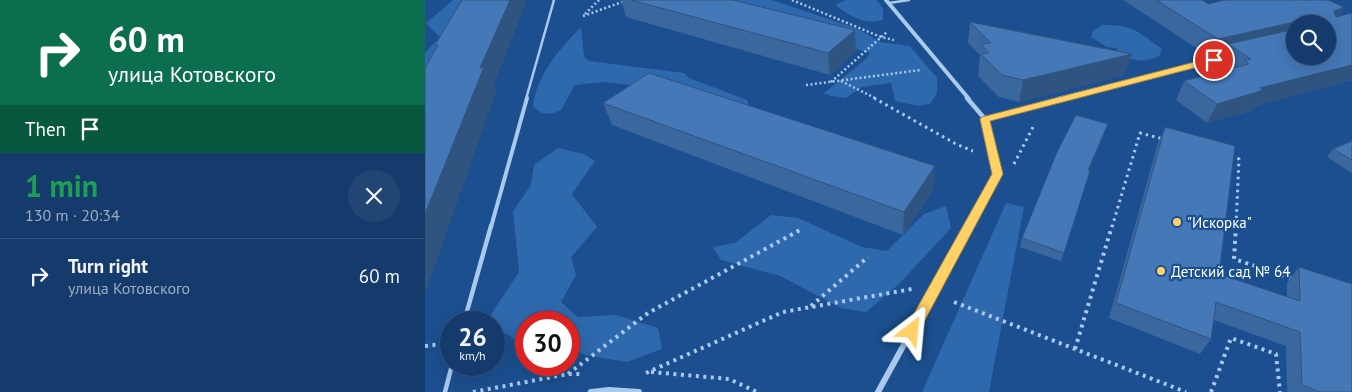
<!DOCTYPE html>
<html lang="en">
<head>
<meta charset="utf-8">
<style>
	:root { --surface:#143b6b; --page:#214673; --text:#f1f3f6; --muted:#9dadc1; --line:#33557e }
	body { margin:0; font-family:"PT Sans",sans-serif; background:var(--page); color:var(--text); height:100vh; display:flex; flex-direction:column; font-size:19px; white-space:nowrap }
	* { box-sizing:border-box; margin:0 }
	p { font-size:16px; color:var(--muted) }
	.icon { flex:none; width:28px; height:28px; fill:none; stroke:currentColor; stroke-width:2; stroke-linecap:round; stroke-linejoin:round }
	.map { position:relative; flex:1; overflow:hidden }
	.panel { display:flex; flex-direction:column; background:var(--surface); width:425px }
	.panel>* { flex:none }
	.guide { background:#0b6e4f; color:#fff; overflow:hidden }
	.controls { position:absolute; left:861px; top:15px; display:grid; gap:10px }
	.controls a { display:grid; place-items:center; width:50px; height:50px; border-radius:50%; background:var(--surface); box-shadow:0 5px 20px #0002,0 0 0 1px var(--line); font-size:25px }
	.speed { position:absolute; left:15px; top:311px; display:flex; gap:10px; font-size:25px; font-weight:700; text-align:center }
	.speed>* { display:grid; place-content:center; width:65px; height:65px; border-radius:50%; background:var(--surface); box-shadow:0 5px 20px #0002,0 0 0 1px var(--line); line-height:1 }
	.speed small { font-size:12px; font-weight:400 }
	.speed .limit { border:8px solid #d22; background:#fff; color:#111 }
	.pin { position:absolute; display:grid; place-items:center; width:42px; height:42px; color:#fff; margin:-21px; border:2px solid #fff; border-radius:50%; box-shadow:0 1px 5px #0007 }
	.me { position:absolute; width:55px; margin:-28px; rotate:29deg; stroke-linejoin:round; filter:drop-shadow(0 0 4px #0008) }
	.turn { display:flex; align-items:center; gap:18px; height:105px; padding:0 25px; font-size:22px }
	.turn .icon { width:65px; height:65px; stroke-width:2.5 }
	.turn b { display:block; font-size:35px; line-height:42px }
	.then { display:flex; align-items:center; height:48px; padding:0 25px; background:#0003; gap:10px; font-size:19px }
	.round { display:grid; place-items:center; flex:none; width:52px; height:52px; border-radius:26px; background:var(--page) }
	.headline { display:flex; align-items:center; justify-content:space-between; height:85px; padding:0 25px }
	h1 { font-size:30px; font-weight:600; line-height:38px; color:#1e9e55 }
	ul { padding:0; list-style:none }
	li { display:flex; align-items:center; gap:15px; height:75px; padding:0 25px; border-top:1px solid var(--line) }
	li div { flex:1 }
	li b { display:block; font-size:19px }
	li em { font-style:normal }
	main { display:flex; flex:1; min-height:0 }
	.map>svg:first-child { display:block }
	.green { fill:#2e69ad }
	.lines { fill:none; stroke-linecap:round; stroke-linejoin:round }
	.path-far2 { stroke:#a9c9ee; stroke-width:2.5; stroke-dasharray:2 2.5; stroke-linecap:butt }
	.path-far1 { stroke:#a9c9ee; stroke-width:3; stroke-dasharray:2.5 4; stroke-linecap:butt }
	.path { stroke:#a9c9ee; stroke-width:4; stroke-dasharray:3 4.5; stroke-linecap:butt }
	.lane-far2 { stroke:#a9c9ee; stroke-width:2.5 }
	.lane-far1 { stroke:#a9c9ee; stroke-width:4 }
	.lane { stroke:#a9c9ee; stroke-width:4.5 }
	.street-far2 { stroke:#a9c9ee; stroke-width:4 }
	.street-far1 { stroke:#a9c9ee; stroke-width:4.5 }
	.street { stroke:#a9c9ee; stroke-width:6 }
	.wall { fill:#3a679d; fill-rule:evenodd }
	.shaded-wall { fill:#305480 }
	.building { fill:#4478b7; stroke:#305480 }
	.route { fill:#ffd166; stroke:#a68842 }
	.poi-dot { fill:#ffd166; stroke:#1b4f8f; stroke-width:2 }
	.labels { text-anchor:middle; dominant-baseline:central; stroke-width:4.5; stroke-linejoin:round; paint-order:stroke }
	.poi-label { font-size:15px; fill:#fff; stroke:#1b4f8f; text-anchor:start }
</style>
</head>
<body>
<main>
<section class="panel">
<div class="guide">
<div class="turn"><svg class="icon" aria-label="right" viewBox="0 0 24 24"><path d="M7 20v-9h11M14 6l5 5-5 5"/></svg><div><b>60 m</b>улица Котовского</div></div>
<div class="then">Then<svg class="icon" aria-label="arrive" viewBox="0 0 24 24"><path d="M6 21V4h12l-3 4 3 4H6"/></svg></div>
</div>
<div class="headline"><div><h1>1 min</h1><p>130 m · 20:34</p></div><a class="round"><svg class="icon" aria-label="close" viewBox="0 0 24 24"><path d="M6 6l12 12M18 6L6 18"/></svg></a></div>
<ul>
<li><svg class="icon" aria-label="right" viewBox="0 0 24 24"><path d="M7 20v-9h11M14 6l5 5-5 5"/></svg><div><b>Turn right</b><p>улица Котовского</p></div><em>60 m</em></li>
</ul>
</section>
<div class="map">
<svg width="927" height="392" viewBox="0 0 927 392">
	<rect width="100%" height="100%" fill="#1b4f8f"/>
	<path class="green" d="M28,0H54L0,81V53L15,37L1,23Z
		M275,0H347L433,29L455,42L485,46L512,78V93L505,104L493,106L470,101L466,83L437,87L421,98L406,96L399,93L441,59L445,53L283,6Z
		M421,0H451L458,8V20C440,26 426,16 411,6L412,4Z
		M677,25C707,24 714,32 737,49L735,55C721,64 708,60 694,56L692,48L682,47L666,37L668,31Z
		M156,27L159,57L164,61L259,73L264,78L322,100L324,108L232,88L179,82L150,85L136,110C124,115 118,116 108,106C112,74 134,50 156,27Z
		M133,148L159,154L170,161L147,194L172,227L146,257L151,275L136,302L153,317L191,315L233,328L237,349L202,362L160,355L144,346V322H101V345L69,327V322H61L94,272L88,211L106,185L109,165Z
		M581,203L599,207L564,392H497Z
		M521,206L526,228L474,284L441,312L416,308L355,276L296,260L288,247L310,243L346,215L373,218L437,247L462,251L499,214Z"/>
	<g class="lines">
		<path class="path-far2" d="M367,0L456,37L469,40
			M160,14L174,0
			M158,16L203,0
			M416,81L452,99
			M406,82L463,31
			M381,85L496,70"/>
		<path class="path-far1" d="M449,98L531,144L548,151
			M806,157L814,159L811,227
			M589,164L609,125
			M687,227L715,133L738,139"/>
		<path class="path" d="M811,226L809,259L869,279
			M529,302L761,392
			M386,306L443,257
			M0,346L26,343
			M650,349L687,226
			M226,372L304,379L332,392
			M221,373L358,312L487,289
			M143,374L223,313L375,230
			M48,392L143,374H157
			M786,392L806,338L851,354L855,392"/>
		<path class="lane-far2" d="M464,3L484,0
			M101,99L129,0"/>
		<path class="lane-far1" d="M66,227L102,98"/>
		<path class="lane" d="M39,322L66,226
			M20,392L27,365"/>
		<path class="street-far2" d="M461,0L544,99
			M633,99L802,57"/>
		<path class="street-far1" d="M542,98L560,119L572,174L543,227
			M560,119L638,98"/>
		<path class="street" d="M166,392L184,390L214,392
			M453,392L544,226"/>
	</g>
	<path class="wall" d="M196,0H308L431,51L405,75L201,17Z
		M698,0H777L783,4L919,7L914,16L927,13V80L830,106L828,110L782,123L751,100L759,81L804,69L794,63L798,54L785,57ZM870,24H902L870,56Z
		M545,22L707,54L699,75L594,102L574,97L553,76L555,55L543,43Z
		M178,103L510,166L508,190L478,235L187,125Z
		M740,127L794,274L862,297V283L874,267L927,392H862L861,346L789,320L786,339L775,354L684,318L733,143Z
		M680,132L664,170L665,171L636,261L595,247L597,238Z
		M927,141V173L902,157L908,149Z"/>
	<path class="shaded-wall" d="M85,0H102L69,85L72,89L0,294V214L55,68Z
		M919,7L909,25V11Z
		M879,20L877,24H870V36L803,44L798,54L785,57L793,39Z
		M430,30L431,51L405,75L403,53Z
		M707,54L699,75L594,102L598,80Z
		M927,65V80L830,106L828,110L782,123L792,104L835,88Z
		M683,124L680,132L660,179L663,170Z
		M510,166L508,190L478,235L479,212Z"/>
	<path class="building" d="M37,0H85L55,68L59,67L0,214V68L13,45H10Z
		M206,0H308L430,30L403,53Z
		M731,0H777L783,4L800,0H903L919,7L909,11L911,17L927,13V65L835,88L839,90L792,104L759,81L824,64L819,60L826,59L803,44L870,29V56H902V24H883V21L879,20L793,39Z
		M545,22L707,54L598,80L577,75L556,54L564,53L556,44L566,43Z
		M224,73L510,166L479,212L178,103Z
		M651,115L683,124L663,170L665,171L639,253L597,238L632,152Z
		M740,127L810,146L794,274L875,301L874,267L927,284V392H895L877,385L875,332L791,302L786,339L691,303Z
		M927,141V160L908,149Z"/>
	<path class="route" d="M789,57L792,58V62L565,121L578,174L492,335L487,337L482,335L480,331L482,326L567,174L555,119L557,117Z"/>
	<g class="poi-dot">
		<circle cx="752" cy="222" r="5"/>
		<circle cx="736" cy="271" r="5"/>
	</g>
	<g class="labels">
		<g class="poi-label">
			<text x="762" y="222">"Искорка"</text>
			<text x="746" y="271">Детский сад № 64</text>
		</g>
	</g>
</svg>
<div class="controls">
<a><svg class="icon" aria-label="search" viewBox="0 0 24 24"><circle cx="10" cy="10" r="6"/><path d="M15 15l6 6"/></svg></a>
</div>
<div class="speed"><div>26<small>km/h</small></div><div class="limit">30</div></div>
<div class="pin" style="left:789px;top:60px;background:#d93025"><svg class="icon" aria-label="arrive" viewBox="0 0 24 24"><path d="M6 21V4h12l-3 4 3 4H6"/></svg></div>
<svg class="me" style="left:487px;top:331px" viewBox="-20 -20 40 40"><path d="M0-17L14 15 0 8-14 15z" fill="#ffd166" stroke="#fff" stroke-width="4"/></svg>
</div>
</main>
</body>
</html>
